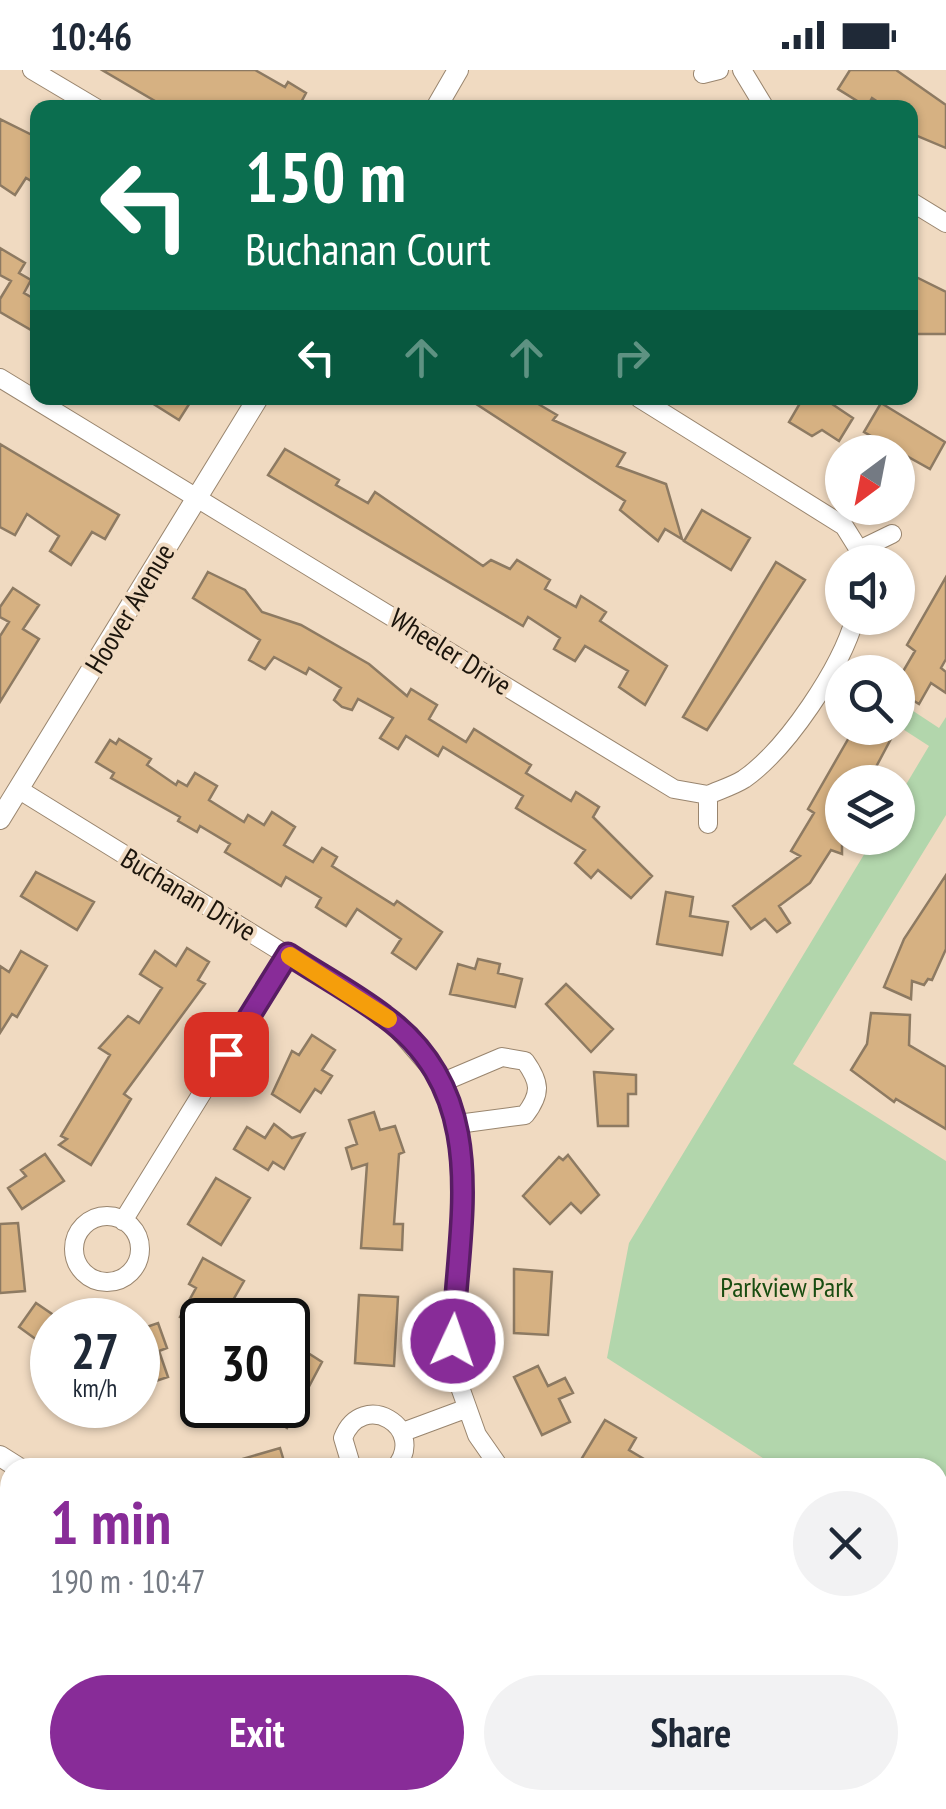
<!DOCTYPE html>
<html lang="en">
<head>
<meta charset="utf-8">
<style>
	:root { --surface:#fff; --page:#f2f2f3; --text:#1f2937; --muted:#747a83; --accent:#882c98 }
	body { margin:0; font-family:"PT Sans Narrow",sans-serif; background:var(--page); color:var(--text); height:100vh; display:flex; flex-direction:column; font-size:38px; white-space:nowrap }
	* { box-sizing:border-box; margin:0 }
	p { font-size:32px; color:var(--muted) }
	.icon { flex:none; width:55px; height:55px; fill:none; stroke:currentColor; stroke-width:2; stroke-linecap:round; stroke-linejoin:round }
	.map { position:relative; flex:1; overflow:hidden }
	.details { position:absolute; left:0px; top:1388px; width:948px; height:352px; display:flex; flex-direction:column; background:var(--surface); border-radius:30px 30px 0 0; box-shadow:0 2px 8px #0004 }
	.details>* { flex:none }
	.guide { position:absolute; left:30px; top:30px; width:888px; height:305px; border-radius:20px; box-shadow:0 2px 8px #0004; background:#0b6e4f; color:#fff; overflow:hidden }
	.needle { width:65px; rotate:212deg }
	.controls { position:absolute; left:825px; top:365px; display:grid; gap:20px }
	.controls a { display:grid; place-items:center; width:90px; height:90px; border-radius:50%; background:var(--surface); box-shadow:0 2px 8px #0004; font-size:50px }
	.speed { position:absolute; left:30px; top:1228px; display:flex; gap:20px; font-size:50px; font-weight:700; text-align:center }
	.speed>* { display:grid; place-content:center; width:130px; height:130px; border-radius:50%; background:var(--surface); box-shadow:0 2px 8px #0004; line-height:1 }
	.speed small { font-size:25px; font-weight:400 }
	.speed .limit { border:5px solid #111; border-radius:15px; background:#fff; color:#111 }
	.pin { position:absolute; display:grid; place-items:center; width:85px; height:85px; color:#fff; margin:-42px; border-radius:20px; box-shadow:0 5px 15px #0006 }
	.me { position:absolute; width:110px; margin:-55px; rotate:3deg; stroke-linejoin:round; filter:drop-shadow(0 0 8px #0008) }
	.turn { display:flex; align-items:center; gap:35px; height:210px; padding:0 50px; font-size:45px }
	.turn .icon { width:130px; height:130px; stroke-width:2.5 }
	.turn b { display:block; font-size:70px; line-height:85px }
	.lanes { display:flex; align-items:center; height:95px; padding:0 50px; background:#0003; justify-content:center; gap:50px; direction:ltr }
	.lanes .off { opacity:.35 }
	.round { display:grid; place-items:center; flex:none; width:105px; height:105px; border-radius:52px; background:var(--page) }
	.headline { display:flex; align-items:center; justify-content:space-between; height:170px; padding:0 50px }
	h1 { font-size:60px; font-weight:700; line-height:75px; color:var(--accent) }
	.action { display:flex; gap:20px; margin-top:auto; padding:20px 50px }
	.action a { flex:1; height:115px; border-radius:60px; background:var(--accent); color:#fff; font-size:40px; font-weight:700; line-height:115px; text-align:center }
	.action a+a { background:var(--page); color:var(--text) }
	.status { display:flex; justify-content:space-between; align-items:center; height:70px; padding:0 50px; background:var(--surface); direction:ltr }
	.status svg { height:28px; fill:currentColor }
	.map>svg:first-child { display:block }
	.green { fill:#b2d6ac }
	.building { fill:#d6b182; stroke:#8d7a62; stroke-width:2.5 }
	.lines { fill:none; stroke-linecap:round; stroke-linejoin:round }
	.minor-casing { stroke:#99856e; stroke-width:20 }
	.tertiary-casing { stroke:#99856e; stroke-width:22 }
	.minor { stroke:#fff; stroke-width:18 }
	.tertiary { stroke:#fff; stroke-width:20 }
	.route-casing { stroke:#581d63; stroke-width:25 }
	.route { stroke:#882c98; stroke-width:18 }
	.slow { stroke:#f59e0b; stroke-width:18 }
	.labels { text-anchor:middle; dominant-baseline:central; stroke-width:8; stroke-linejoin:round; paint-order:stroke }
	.street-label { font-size:28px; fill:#1c150c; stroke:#f0dac1 }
	.park-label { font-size:28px; fill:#194d11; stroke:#f0dac1 }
</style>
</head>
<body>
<div class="status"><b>10:46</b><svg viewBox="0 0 49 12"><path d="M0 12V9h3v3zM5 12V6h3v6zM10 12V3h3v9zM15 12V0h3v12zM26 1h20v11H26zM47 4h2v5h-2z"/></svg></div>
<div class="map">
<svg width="946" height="1739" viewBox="0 0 946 1739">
	<rect width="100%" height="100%" fill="#f0dac1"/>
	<path class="green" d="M898,631L939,658L946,647V745L793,994L946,1091V1414L938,1417V1398L777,1397L607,1288L629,1173L874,768H898V728L929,676L898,656Z"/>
	<path class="building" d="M102,0H255L285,17L288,12L306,23L298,38H167Z
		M850,0H896L946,35V78L910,63V38H887L872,28L867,37L838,19Z
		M0,49L38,68V115L26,108L15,125L0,115Z
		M0,178L25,193L19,203L31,210L24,223L38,231V264L0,242V229L11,211L0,205Z
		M910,204L946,222V264H910Z
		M144,328H193L179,350Z
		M467,328H528L557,345L553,350L625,383L617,396L666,414L682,469L665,459L658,471L620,440L625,431Z
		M803,328H823L853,348L839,371L822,360L812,366L789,352Z
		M881,333L945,372L930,399L864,362Z
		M0,374L119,445L105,469L92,462L71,495L50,481L59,466L27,444L15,465L0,457Z
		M285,379L339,410L336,415L368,433L375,422L483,496L491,490L510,499L517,490L550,510L545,519L576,537L581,526L606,542L600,551L667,596L645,635L619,617L628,601L585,576L575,591L554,579L560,568L528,547L523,556L268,405Z
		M702,440L750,468L731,500L684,471Z
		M776,492L805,510L707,660L683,647Z
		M208,502L245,520L262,542L301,555L369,594L407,626L411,619L437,635L429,649L466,672L474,659L531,695L526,703L571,731L576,722L599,737L593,747L652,806L631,828L598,800L591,808L575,793L585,780L516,738L523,726L443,677L438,686L406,666L398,679L380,668L393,648L358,629L352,640L342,637L334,630L341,618L309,598L306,604L274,587L265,599L249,590L260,570L193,528Z
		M946,507V589L941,598L946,602V623L931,613L919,634L898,621V610L915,581L907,575Z
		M13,518L39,535L23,559L39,569L0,632V566L9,552L0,547V537Z
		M861,658H882L893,665L868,712H842V784L831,780L810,813L779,836L790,853L777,862L765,849L751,859L733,836L800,786L791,781L814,743L808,739L851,664L855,667Z
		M119,669L151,689L147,695L176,715L178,711L187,716L195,703L217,716L209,730L244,752L248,745L264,755L272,742L295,757L284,775L313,792L322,778L337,787L332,796L394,835L397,831L442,862L416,899L392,883L401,869L357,839L346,856L316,837L321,828L286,807L281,816L225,782L230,774L200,756L197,762L178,751L180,747L111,708L114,703L96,692L110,670L116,674Z
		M36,802L94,832L77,860L21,826Z
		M946,805V879L932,910L928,909L924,915L912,911L911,929L884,917L904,869Z
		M666,822L693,827L690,846L728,852L722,885L657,874Z
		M187,878L209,892L198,910L205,914L124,1024L131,1029L91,1095L59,1075L67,1069L61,1066L110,985L99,978L128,946L139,953L162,918L140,904L155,881L176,896Z
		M21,881L47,896L17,947L12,944L0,963V896L9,902Z
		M478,889L500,894L498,903L522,909L515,937L450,924L458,894L475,899Z
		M566,914L613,959L591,982L546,934Z
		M871,943L910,945L909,975L946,997V1059L896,1029L894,1032L851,1000L867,974Z
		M312,965L335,980L322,1000L332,1006L321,1023L315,1019L300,1042L272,1024L292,981L299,985Z
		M594,1002L636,1005V1024H628V1056H598Z
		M374,1042L380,1060L395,1056L404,1082L399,1084L394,1154H403L402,1180L361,1178L367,1094L352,1099L346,1078L357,1074L349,1050Z
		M274,1054L292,1068L304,1064L284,1099L273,1092L268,1100L234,1079L247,1057L265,1068Z
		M45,1084L64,1111L22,1139L8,1118L26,1106L21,1100Z
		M568,1085L599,1125L581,1143L571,1133L550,1154L523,1126L559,1087L563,1090Z
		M216,1108L250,1128L221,1175L188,1154Z
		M18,1153L25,1221L0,1223V1154Z
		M203,1188L244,1211L229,1237L221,1232L211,1250H202V1259L180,1247L196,1218L189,1214Z
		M514,1199L552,1202L548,1265L514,1263Z
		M359,1225L398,1227L394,1296L355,1293Z
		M36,1233L52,1244V1281L19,1257Z
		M158,1253L167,1278L159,1281L168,1307L138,1317V1260Z
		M294,1274L322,1292L287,1358L252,1335H288V1283Z
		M538,1296L548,1316L565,1308L573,1323L559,1329L570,1352L542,1365L514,1307Z
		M605,1350L636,1368L629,1380L659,1398H576Z
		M280,1378L286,1398H229V1393Z"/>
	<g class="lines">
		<g class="minor-casing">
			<path id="minor" d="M32,0L96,38
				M742,0L765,38
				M703,4L719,0
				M910,131L946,153
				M0,308L674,719L708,725
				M639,328L844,456L859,480L860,492
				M859,480L892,464
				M18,719L387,947L443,1012L458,1054L463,1115L454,1233L456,1306L477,1365L500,1398
				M708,725C719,720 733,716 744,709C787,679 841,598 855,548
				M708,725V754
				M443,1012L502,987L525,991C540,1012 542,1023 525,1045L458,1054
				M74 1179a33 33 0 1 1 66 0a33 33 0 1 1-66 0Z
				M123,1151L288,884
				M403,1362L465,1339
				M352,1398L343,1368C362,1318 429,1358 395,1398
				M938,1565L946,1564
				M0,1649L10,1655
				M137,1730L153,1739
				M933,1739L946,1715"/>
		</g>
		<g class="tertiary-casing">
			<path id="tertiary" d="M436,38L458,0
				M0,749L258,328
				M0,1386L19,1398
				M366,1730L370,1739"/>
		</g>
		<use href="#minor" class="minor"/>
		<use href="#tertiary" class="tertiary"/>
	</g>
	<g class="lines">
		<g class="route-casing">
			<path id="route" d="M226,984L288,884C320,905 354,923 384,946C495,1027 457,1154 453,1271"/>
		</g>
		<use href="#route" class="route"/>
		<path class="slow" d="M290,886L388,949"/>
	</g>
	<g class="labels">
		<g class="street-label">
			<text transform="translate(129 538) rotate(-59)">Hoover Avenue</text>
			<text transform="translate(451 581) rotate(32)">Wheeler Drive</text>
			<text transform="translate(189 824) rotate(31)">Buchanan Drive</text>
		</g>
		<g class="park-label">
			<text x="787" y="1216">Parkview Park</text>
		</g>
	</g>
</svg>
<div class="controls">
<a><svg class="needle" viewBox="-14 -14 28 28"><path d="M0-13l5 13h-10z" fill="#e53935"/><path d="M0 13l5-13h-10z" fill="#747a83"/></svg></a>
<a><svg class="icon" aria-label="sound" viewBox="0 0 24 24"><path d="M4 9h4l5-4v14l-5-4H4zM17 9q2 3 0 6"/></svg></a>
<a><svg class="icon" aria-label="search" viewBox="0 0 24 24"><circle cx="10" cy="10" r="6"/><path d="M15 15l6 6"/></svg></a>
<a><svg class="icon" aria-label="layers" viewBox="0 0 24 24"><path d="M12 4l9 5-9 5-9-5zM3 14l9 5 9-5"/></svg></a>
</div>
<div class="speed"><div>27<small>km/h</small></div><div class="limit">30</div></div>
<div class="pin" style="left:226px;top:984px;background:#d93025"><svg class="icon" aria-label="arrive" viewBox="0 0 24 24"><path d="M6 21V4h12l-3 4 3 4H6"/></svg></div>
<svg class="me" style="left:453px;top:1271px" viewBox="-20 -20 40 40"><circle r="17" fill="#882c98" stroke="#fff" stroke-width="3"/><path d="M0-11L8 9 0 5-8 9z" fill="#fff"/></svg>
<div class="guide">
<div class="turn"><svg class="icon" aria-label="left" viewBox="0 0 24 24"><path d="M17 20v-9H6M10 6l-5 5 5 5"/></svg><div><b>150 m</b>Buchanan Court</div></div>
<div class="lanes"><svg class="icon" aria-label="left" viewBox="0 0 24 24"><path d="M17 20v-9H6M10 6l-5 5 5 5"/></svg><svg class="icon off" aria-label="ahead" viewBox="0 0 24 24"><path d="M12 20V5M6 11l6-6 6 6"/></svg><svg class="icon off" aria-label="ahead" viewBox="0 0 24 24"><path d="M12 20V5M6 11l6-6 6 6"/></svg><svg class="icon off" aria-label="right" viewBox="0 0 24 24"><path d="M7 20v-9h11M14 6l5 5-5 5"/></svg></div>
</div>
<section class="details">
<div class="headline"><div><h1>1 min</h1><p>190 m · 10:47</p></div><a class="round"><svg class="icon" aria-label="close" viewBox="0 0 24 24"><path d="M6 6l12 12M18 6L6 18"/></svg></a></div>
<div class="action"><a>Exit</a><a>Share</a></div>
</section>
</div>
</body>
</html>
